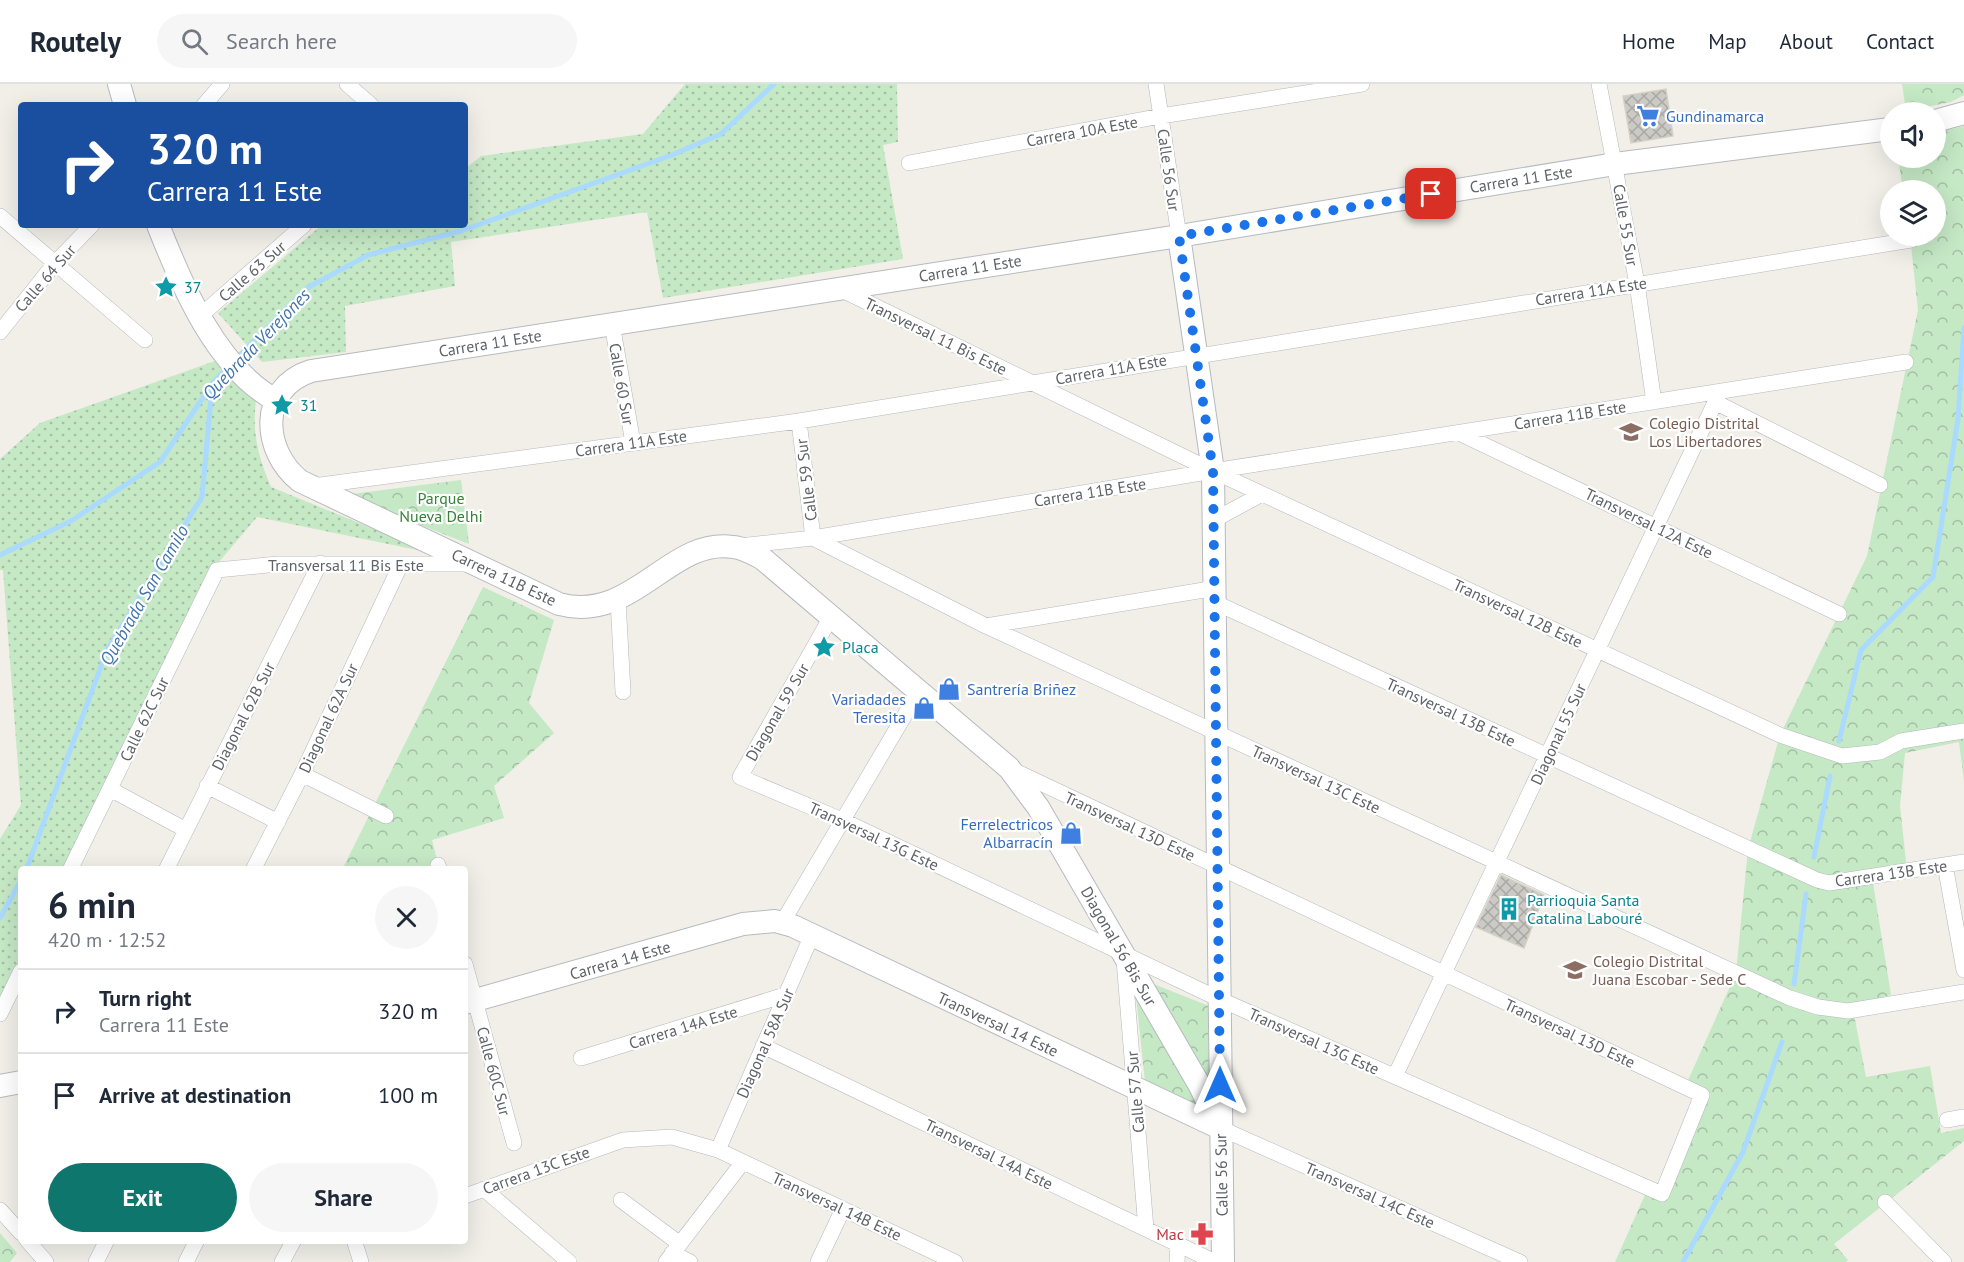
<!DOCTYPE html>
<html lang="en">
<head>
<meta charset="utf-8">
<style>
	:root { --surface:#fff; --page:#f6f6f7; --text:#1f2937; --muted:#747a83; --line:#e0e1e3; --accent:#0f766e }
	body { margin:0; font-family:"PT Sans",sans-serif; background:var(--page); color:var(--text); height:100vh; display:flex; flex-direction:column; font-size:22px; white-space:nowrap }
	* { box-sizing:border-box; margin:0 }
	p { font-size:20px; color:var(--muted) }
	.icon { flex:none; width:33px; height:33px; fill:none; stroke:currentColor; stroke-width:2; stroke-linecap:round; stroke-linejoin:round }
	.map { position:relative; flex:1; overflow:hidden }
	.sheet { position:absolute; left:18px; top:782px; width:450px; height:378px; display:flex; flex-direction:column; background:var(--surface); border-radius:6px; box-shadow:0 6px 24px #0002 }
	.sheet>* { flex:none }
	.banner { position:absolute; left:18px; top:18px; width:450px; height:126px; border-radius:6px; box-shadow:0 6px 24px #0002; background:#1a4fa0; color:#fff; overflow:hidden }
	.controls { position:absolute; left:1880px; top:18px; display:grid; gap:12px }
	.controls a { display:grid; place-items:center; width:66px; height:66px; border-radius:50%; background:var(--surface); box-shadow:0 6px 24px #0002; font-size:30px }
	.pin { position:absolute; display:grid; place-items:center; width:51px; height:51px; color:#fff; margin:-26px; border-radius:12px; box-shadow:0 3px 9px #0006 }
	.me { position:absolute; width:66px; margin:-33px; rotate:0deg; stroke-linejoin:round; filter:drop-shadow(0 0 4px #0008) }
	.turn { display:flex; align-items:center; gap:21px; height:126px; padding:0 30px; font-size:27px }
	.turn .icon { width:78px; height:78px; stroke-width:2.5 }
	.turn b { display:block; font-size:42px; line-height:51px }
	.round { display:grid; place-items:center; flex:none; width:63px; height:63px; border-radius:32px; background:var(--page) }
	.headline { display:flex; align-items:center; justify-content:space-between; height:102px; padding:0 30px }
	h1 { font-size:36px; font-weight:700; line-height:45px }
	.cta { display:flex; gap:12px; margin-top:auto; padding:12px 30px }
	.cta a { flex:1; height:69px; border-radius:36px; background:var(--accent); color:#fff; font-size:24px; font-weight:700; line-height:69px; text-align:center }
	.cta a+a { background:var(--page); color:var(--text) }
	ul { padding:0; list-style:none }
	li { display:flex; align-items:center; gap:18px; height:84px; padding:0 30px; border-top:2px solid var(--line) }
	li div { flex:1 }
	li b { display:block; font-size:22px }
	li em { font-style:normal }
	header { display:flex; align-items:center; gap:36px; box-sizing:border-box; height:84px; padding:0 30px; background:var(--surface); border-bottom:2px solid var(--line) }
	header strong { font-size:28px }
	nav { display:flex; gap:33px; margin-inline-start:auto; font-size:21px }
	.search { width:420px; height:54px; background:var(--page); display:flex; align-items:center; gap:15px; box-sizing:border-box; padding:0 21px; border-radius:33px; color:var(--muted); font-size:22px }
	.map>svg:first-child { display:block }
	.grass { fill:url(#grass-dots) }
	.forest { fill:url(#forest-crowns) }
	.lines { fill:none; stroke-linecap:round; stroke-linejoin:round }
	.stream { stroke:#aadaff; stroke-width:5 }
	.building { fill:url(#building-cross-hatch); stroke:#d6d1c6; stroke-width:1.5 }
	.street-casing { stroke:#b5b8bc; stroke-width:16 }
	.secondary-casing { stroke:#b6babf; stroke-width:24 }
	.street { stroke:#fff; stroke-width:15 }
	.secondary { stroke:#fff; stroke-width:22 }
	.route { stroke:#1a73e8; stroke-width:10; stroke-dasharray:0 18 }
	.labels { text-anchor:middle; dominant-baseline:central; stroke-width:4.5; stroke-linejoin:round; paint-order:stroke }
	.shop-label { font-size:16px; fill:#366cbe; stroke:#fff; text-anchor:start }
	.street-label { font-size:16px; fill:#5f6368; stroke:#fff }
	.culture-label { font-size:16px; fill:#0d838f; stroke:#fff; text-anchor:start }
	.education-label { font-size:16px; fill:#785e54; stroke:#fff; text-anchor:start }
	.park-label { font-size:16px; fill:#348238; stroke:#fff }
	.health-label { font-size:16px; fill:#be3a42; stroke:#fff; text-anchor:end }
	.water-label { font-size:18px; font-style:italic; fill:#4174aa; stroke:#fff }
</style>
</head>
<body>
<header>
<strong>Routely</strong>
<div class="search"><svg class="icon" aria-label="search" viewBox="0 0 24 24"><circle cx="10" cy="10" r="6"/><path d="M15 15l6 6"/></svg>Search here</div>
<nav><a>Home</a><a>Map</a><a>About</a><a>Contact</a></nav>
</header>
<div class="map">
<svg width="1964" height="1178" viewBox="0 0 1964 1178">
	<defs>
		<pattern id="grass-dots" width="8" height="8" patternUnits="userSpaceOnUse" patternTransform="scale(1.5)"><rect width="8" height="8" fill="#c5e8c5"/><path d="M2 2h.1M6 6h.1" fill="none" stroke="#a3c0a4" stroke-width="1.8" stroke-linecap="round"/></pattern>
		<pattern id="forest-crowns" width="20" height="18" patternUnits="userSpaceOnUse" patternTransform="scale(1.5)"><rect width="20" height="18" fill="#c5e8c5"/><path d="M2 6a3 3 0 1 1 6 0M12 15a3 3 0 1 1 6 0" fill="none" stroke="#a3c0a4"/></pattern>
		<pattern id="building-cross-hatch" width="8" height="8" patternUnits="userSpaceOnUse" patternTransform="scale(1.5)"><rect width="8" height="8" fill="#cccac5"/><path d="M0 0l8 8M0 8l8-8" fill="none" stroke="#a9a8a4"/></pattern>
	</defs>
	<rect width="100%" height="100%" fill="#f1efe8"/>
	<path class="grass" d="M685,0H897L898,58L883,61L903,175L663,214L647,128L451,158L455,202L345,222L346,268L262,278L218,229L322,141H465V85L481,72L643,50Z
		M215,277L256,316C252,350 258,372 271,403L432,469L257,433L207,492L66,784H21V876L0,918V755L21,721L3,486H0V375L40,339Z"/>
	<path class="forest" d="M1902,0H1964V11L1951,18L1906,27Z
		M1964,42V697L1959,658L1905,669L1900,722L1907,787L1872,793L1891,911L1852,920L1866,993L1930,982L1941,1049L1964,1044V1057L1834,1160L1848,1176L1846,1178H1615L1648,1104L1662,1110L1701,1011L1685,1003L1736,889L1748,765L1780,651L1867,472L1918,226L1910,152H1935V106H1903L1898,74H1935V49Z
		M461,396L469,460L344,411Z
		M483,503L554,536L529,619L554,649L494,702L504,734L432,756L439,784H343Z
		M1151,899L1209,922L1213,1004Z
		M1136,912L1207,1027L1145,998Z
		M0,1149L17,1169L10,1178H0Z"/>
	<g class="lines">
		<path class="stream" d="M236,275L307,204L368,171L461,147L672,71L721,50L774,0
			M0,471L71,437L160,378L212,300L227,284
			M1839,657L1861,566L1933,493L1958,335L1964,244
			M1814,773L1830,692
			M27,784L107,566L202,413L212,303
			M0,834L21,796
			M1794,900L1806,810
			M1683,1178L1743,1068L1782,958"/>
	</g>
	<path class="building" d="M1666,5L1673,52L1631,59L1623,12Z
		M1501,791L1544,811L1524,864L1476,843Z"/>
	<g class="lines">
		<g class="street-casing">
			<path id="street" d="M347,0L371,21
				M1156,0L1179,152
				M1599,0L1637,200L1654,318
				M204,21L222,0
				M909,79L1161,32L1362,0
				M0,132L145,256
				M840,205L1213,387L1780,651L1842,672L1880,668L1901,657L1964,647
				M200,232L304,141
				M612,240L633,359
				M0,248L55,179L92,141
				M1715,318L1880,401
				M799,337L813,454L986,542L1790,914L1818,923L1848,927L1964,908
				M1459,349L1839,530
				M313,402L799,337L1911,156
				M1214,436L1262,410
				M739,462L813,454L1213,387L1906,278
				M618,516L623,608
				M1216,519L1817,796L1829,799L1964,778
				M831,533L740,693L842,736L1219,915L1662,1110L1702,1011L1015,687
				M986,542L1216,504
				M302,690L386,732
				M207,702L278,738
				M110,705L186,746
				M438,781L439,784
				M1945,781L1964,886
				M71,784L217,486L278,480H470
				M167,784L320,479
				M254,784L302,690L400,482
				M782,839L919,607
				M1124,876L1146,1145
				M465,880L514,1059
				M0,930L21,887
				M763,962L1215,1178
				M581,974L785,911
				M1395,992L1720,308
				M1947,1036L1964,1033
				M1220,1044L1520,1178
				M718,1066L812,851
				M484,1105L569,1178
				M465,1112L623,1056L672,1053L718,1066L955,1178
				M621,1116L680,1160
				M1885,1118L1944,1178
				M0,1126L21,1149
				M27,1156L46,1178
				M354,1156L361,1178
				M672,1169L690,1178
				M96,1178L107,1156
				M186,1178L197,1156
				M282,1178L294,1156
				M666,1178L743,1078
				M818,1178L843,1125
				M1177,1178L1178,1160"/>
		</g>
		<g class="secondary-casing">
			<path id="secondary" d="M119,0L125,21
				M1935,37L1964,29
				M158,141C182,202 217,285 277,317
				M1179,152L1213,387L1223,1178
				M465,919L743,840L775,837L793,842L1220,1044
				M0,1002L21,998
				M1220,1044L1200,1002L1038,723L1009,684L763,475C754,470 744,464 733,463C670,453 633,540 559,520L300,397C262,367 258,304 311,287L1179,152L1615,80L1890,45"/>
		</g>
		<use href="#street" class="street"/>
		<use href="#secondary" class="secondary"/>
	</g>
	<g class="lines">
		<path class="route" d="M1220,1001L1213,387L1179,152L1431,110"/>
	</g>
	<defs>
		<g id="supermarket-bare" transform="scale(1.8)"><path d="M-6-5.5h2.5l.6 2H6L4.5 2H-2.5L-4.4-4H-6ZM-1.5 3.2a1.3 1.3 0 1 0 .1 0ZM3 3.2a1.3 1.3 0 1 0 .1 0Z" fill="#3f7fe0" stroke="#fff" stroke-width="2.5" paint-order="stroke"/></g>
		<g id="sight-bare" transform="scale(1.8)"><path d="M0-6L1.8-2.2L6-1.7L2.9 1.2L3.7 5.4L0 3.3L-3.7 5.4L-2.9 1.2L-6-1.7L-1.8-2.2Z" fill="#0f9aa8" stroke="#fff" stroke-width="2.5" paint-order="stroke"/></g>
		<g id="school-bare" transform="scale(1.8)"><path d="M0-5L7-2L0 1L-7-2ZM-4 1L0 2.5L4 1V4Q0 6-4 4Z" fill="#8d6e63" stroke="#fff" stroke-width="2.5" paint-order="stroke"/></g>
		<g id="shop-bare" transform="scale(1.8)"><path d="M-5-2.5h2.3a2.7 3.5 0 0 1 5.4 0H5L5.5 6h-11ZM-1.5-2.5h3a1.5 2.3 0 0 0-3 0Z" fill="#3f7fe0" stroke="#fff" stroke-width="2.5" paint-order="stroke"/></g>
		<g id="building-bare" transform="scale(1.8)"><path d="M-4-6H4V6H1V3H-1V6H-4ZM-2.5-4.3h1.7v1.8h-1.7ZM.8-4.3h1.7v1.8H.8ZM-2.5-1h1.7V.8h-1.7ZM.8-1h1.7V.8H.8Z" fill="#0f9aa8" stroke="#fff" stroke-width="2.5" paint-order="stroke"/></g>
		<g id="pharmacy-bare" transform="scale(1.8)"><path d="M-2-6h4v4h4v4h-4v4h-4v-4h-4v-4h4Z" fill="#e0444e" stroke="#fff" stroke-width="2.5" paint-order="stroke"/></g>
	</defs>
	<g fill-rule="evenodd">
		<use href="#supermarket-bare" x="1648" y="32"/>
		<use href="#sight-bare" x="166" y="203"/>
		<use href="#sight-bare" x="282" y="321"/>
		<use href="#school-bare" x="1631" y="348"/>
		<use href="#sight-bare" x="824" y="563"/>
		<use href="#shop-bare" x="949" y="605"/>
		<use href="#shop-bare" x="924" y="624"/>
		<use href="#shop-bare" x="1071" y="749"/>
		<use href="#building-bare" x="1509" y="825"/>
		<use href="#school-bare" x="1575" y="886"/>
		<use href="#pharmacy-bare" x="1202" y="1150"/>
	</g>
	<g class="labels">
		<g class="shop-label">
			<text x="1666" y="32">Gundinamarca</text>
			<text x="967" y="605">Santrería Briñez</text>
			<text x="906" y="615" text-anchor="end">Variadades<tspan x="906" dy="18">Teresita</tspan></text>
			<text x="1053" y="740" text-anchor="end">Ferrelectricos<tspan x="1053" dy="18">Albarracín</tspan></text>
		</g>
		<g class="street-label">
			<text transform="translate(1082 47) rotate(-10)">Carrera 10A Este</text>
			<text transform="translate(1169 86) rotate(82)">Calle 56 Sur</text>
			<text transform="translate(1521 95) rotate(-9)">Carrera 11 Este</text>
			<text transform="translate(1626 141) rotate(80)">Calle 55 Sur</text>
			<text transform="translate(970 184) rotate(-9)">Carrera 11 Este</text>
			<text transform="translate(252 187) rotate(-41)">Calle 63 Sur</text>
			<text transform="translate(45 194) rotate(-49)">Calle 64 Sur</text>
			<text transform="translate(1591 207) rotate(-9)">Carrera 11A Este</text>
			<text transform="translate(936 252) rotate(26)">Transversal 11 Bis Este</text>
			<text transform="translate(490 259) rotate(-9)">Carrera 11 Este</text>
			<text transform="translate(1111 285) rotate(-10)">Carrera 11A Este</text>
			<text transform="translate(622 300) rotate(80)">Calle 60 Sur</text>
			<text transform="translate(1570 331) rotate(-9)">Carrera 11B Este</text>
			<text transform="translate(631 359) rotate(-8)">Carrera 11A Este</text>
			<text transform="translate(806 396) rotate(-97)">Calle 59 Sur</text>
			<text transform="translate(1090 408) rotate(-9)">Carrera 11B Este</text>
			<text transform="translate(1649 439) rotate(26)">Transversal 12A Este</text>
			<text x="346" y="481">Transversal 11 Bis Este</text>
			<text transform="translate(504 493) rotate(25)">Carrera 11B Este</text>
			<text transform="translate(1518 529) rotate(25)">Transversal 12B Este</text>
			<text transform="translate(777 628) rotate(-60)">Diagonal 59 Sur</text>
			<text transform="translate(1451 628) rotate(25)">Transversal 13B Este</text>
			<text transform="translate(243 632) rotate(-63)">Diagonal 62B Sur</text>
			<text transform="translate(328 634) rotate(-65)">Diagonal 62A Sur</text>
			<text transform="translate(144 635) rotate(-64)">Calle 62C Sur</text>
			<text transform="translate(1558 650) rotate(-65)">Diagonal 55 Sur</text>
			<text transform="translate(1316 695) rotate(25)">Transversal 13C Este</text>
			<text transform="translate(1130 742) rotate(25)">Transversal 13D Este</text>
			<text transform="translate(874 752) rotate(25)">Transversal 13G Este</text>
			<text transform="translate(1891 789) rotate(-8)">Carrera 13B Este</text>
			<text transform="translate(1119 862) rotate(60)">Diagonal 56 Bis Sur</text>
			<text transform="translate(620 876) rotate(-16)">Carrera 14 Este</text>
			<text transform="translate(998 940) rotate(25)">Transversal 14 Este</text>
			<text transform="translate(683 943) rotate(-17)">Carrera 14A Este</text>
			<text transform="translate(1570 949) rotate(25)">Transversal 13D Este</text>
			<text transform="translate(1314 957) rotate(24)">Transversal 13G Este</text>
			<text transform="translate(765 959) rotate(-66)">Diagonal 58A Sur</text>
			<text transform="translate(494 987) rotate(75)">Calle 60C Sur</text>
			<text transform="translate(1135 1008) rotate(-95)">Calle 57 Sur</text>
			<text transform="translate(989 1070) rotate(26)">Transversal 14A Este</text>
			<text transform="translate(536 1086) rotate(-20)">Carrera 13C Este</text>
			<text transform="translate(1221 1091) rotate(-91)">Calle 56 Sur</text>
			<text transform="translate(1370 1111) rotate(24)">Transversal 14C Este</text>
			<text transform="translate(837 1122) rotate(25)">Transversal 14B Este</text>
		</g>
		<g class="culture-label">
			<text x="184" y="203">37</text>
			<text x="300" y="321">31</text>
			<text x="842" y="563">Placa</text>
			<text x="1527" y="816">Parrioquia Santa<tspan x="1527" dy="18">Catalina Labouré</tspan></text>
		</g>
		<g class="education-label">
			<text x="1649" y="339">Colegio Distrital<tspan x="1649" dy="18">Los Libertadores</tspan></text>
			<text x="1593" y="877">Colegio Distrital<tspan x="1593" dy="18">Juana Escobar - Sede C</tspan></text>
		</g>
		<g class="park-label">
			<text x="441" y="414">Parque<tspan x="441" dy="18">Nueva Delhi</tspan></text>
		</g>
		<g class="health-label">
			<text x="1184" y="1150">Mac</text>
		</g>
		<g class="water-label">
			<text transform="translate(256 260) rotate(-46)">Quebrada Verejones</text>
			<text transform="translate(144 511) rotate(-60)">Quebrada San Camilo</text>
		</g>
	</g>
</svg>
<div class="controls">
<a><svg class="icon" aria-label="sound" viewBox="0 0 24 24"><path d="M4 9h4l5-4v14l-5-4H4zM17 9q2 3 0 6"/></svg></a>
<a><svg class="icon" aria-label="layers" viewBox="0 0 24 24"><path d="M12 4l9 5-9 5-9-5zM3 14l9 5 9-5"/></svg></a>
</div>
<div class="pin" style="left:1431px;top:110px;background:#d93025"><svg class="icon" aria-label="arrive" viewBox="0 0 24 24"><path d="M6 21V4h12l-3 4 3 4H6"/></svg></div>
<svg class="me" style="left:1220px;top:1001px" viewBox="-20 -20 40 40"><path d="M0-17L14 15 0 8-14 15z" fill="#1a73e8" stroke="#fff" stroke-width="4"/></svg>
<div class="banner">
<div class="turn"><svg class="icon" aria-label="right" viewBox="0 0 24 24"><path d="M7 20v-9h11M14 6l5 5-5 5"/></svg><div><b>320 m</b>Carrera 11 Este</div></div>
</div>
<section class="sheet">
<div class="headline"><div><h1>6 min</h1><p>420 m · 12:52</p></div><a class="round"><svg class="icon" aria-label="close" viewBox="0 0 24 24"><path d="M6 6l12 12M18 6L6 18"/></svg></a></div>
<ul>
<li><svg class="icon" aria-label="right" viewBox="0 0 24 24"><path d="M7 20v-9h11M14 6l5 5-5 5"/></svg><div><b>Turn right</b><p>Carrera 11 Este</p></div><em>320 m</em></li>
<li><svg class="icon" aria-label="arrive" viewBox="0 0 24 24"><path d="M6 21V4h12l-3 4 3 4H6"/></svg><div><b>Arrive at destination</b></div><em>100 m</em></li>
</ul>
<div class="cta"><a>Exit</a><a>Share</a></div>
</section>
</div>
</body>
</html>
